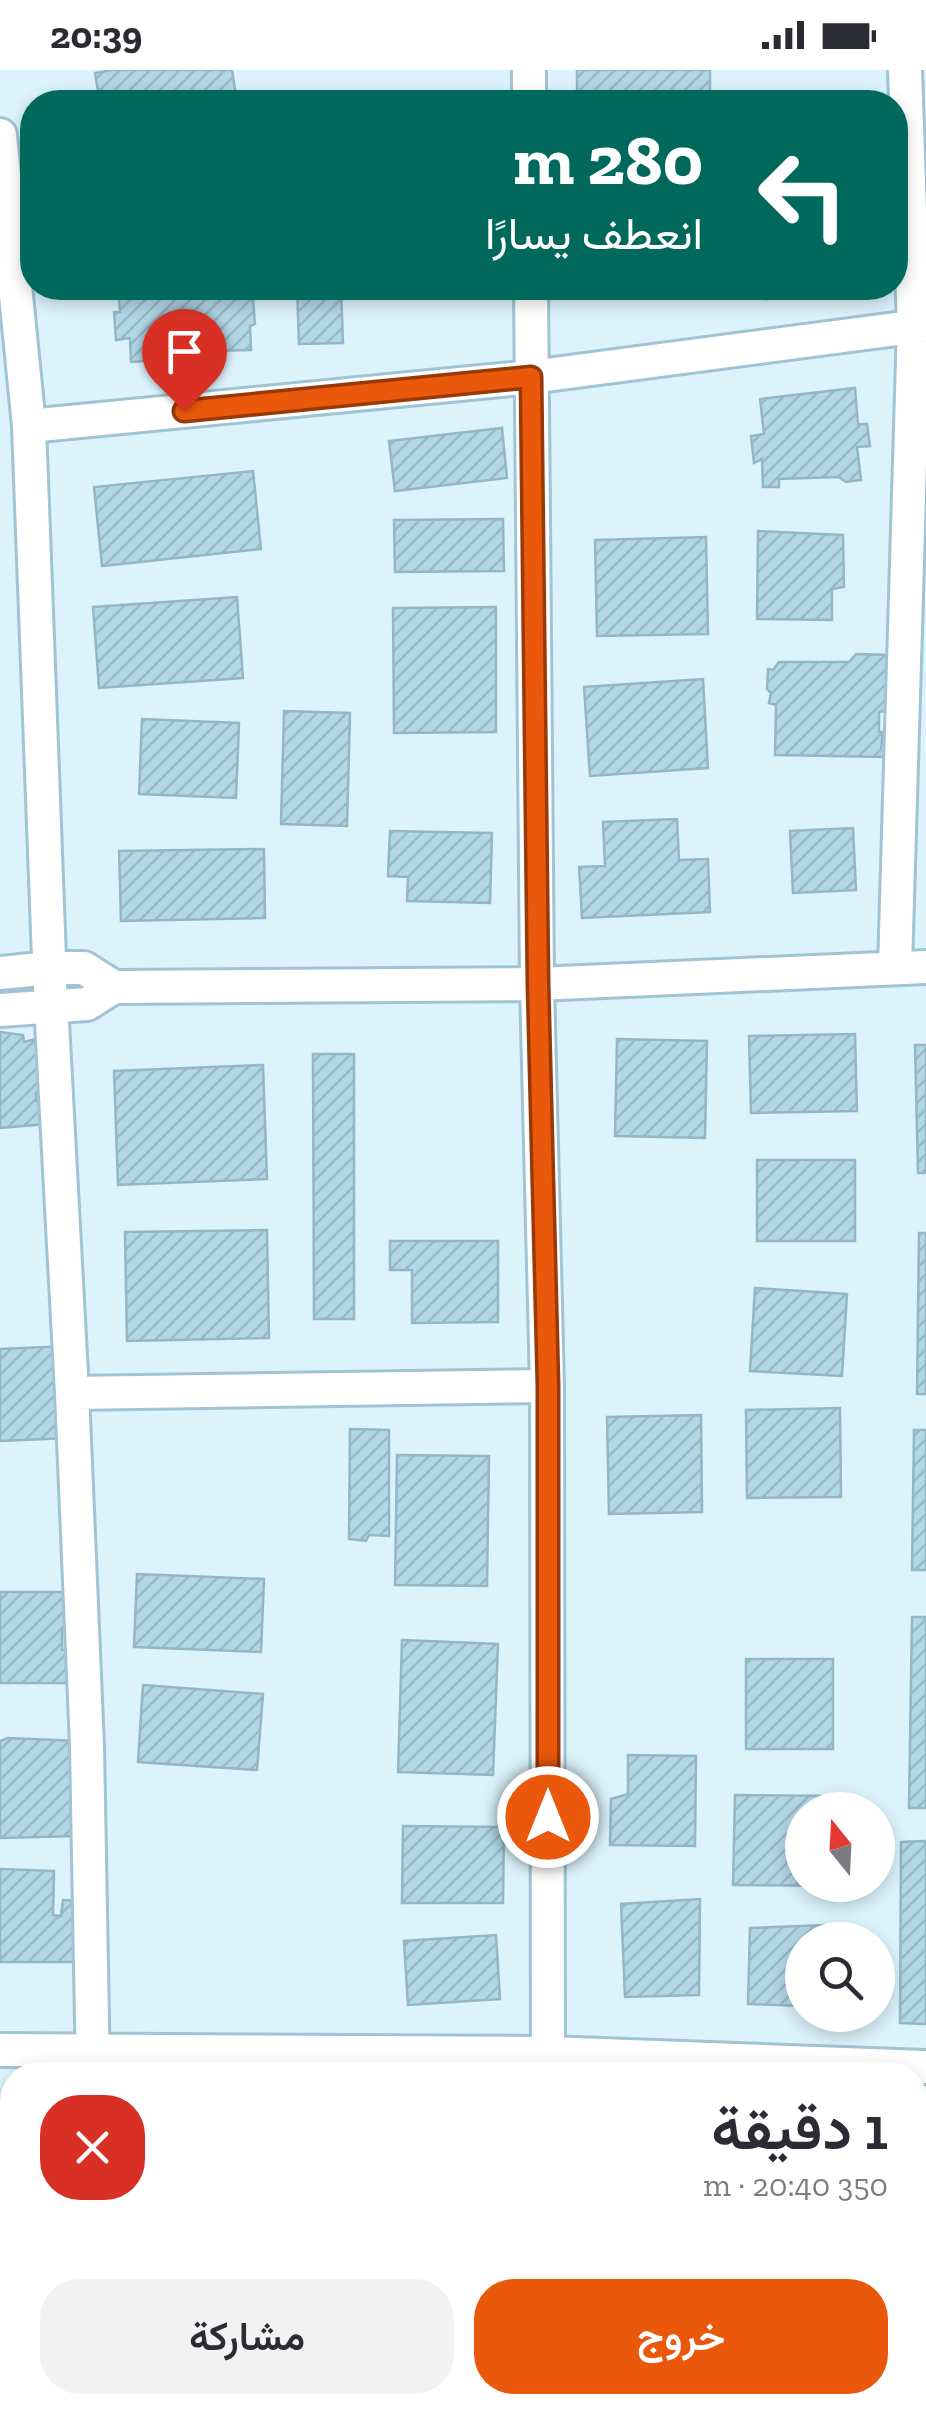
<!DOCTYPE html>
<html lang="ar">
<head>
<meta charset="utf-8">
<style>
	:root { --surface:#fff; --page:#f2f2f3; --text:#2b2b33; --muted:#7c7c81; --accent:#ea580c }
	body { margin:0; font-family:"Zilla Slab",Vazirmatn,serif; background:var(--page); color:var(--text); direction:rtl; height:100vh; display:flex; flex-direction:column; font-size:38px; white-space:nowrap }
	* { box-sizing:border-box; margin:0 }
	p { font-size:32px; color:var(--muted) }
	.icon { flex:none; width:55px; height:55px; fill:none; stroke:currentColor; stroke-width:2; stroke-linecap:round; stroke-linejoin:round }
	.map { position:relative; flex:1; overflow:hidden; direction:ltr }
	.drawer { position:absolute; left:0px; top:1992px; width:928px; height:352px; display:flex; flex-direction:column; background:var(--surface); border-radius:40px 40px 0 0; box-shadow:0 5px 15px #0003; direction:rtl }
	.drawer>* { flex:none }
	.hud { position:absolute; left:20px; top:20px; width:888px; height:210px; border-radius:40px; box-shadow:0 5px 15px #0003; direction:rtl; background:#00695c; color:#fff; overflow:hidden }
	.needle { width:65px; rotate:342deg }
	.buttons { position:absolute; left:785px; top:1722px; display:grid; gap:20px }
	.buttons a { display:grid; place-items:center; width:110px; height:110px; border-radius:50%; background:var(--surface); box-shadow:0 5px 15px #0003; font-size:50px }
	.pin { position:absolute; display:grid; place-items:center; width:85px; height:85px; color:#fff; margin:-102px -42px; border-radius:50% 50% 50% 0; rotate:-45deg; box-shadow:0 0 10px #0007 }
	.pin .icon { rotate:45deg }
	.me { position:absolute; width:110px; margin:-55px; rotate:0deg; stroke-linejoin:round; filter:drop-shadow(0 0 8px #0008) }
	.turn { display:flex; align-items:center; gap:35px; height:210px; padding:0 40px; font-size:45px }
	.turn .icon { width:130px; height:130px; stroke-width:2.5 }
	.turn b { display:block; font-size:70px; line-height:85px }
	.round { display:grid; place-items:center; flex:none; width:105px; height:105px; border-radius:40px; background:var(--page) }
	.overview { display:flex; align-items:center; justify-content:space-between; height:170px; padding:0 40px }
	h1 { font-size:60px; font-weight:600; line-height:75px }
	.action { display:flex; gap:20px; margin-top:auto; padding:20px 40px }
	.action a { flex:1; height:115px; border-radius:40px; background:var(--accent); color:#fff; font-size:40px; font-weight:600; line-height:115px; text-align:center }
	.action a+a { background:var(--page); color:var(--text) }
	.status { display:flex; justify-content:space-between; align-items:center; height:70px; padding:0 50px; background:var(--surface); direction:ltr }
	.status svg { height:28px; fill:currentColor }
	.map>svg:first-child { display:block }
	.building { fill:url(#building-hatch); stroke:#93b7c5; stroke-width:2.5 }
	.lines { fill:none; stroke-linecap:round; stroke-linejoin:round }
	.street-casing { stroke:#a0c4d3; stroke-width:38 }
	.street { stroke:#fff; stroke-width:32 }
	.route-casing { stroke:#983908; stroke-width:25 }
	.route { stroke:#ea580c; stroke-width:18 }
</style>
</head>
<body>
<div class="status"><b>20:39</b><svg viewBox="0 0 49 12"><path d="M0 12V9h3v3zM5 12V6h3v6zM10 12V3h3v9zM15 12V0h3v12zM26 1h20v11H26zM47 4h2v5h-2z"/></svg></div>
<div class="map">
<svg width="926" height="2343" viewBox="0 0 926 2343">
	<defs>
		<pattern id="building-hatch" width="6" height="6" patternUnits="userSpaceOnUse" patternTransform="scale(2.5)"><rect width="6" height="6" fill="#b2d7e6"/><path d="M-1 1l2-2M0 6l6-6M5 7l2-2" fill="none" stroke="#99b9c6"/></pattern>
	</defs>
	<rect width="100%" height="100%" fill="#dcf3fc"/>
	<path class="building" d="M112,0H232L237,32H112L111,25L99,27L95,3Z
		M577,0H710V32H577Z
		M285,24L353,26V32H285Z
		M118,218H252L255,254L250,256L251,280L213,281L211,287L131,292L130,268L116,270L114,242H120Z
		M297,218H341L343,273L299,274Z
		M765,218H806L807,224L766,229Z
		M855,318L858,354H867L870,376L857,377L861,410L846,412L839,407L779,409V417H763L762,389L754,393L751,366L764,364L760,329Z
		M502,358L507,408L395,421L389,371Z
		M253,401L261,479L102,496L94,417Z
		M503,449L504,501L395,502L394,450Z
		M758,461L843,465L844,517L832,519V550L757,549Z
		M706,467L708,564L597,566L595,470Z
		M237,527L243,608L99,618L93,537Z
		M496,537V662L394,663L393,538Z
		M856,584L891,585L885,641L879,642V662H883L881,680L887,682L886,687L775,685L776,635L769,633L771,623L767,619L768,599L773,600L779,592H849Z
		M703,609L708,698L590,706L584,617Z
		M284,641L350,643L347,756L281,754Z
		M142,649L239,653L236,728L139,724Z
		M677,749L679,790L708,789L710,842L582,848L579,797L605,796L603,752Z
		M853,758L856,820L793,823L790,761Z
		M390,761L492,763L490,833L407,831L408,807L388,806Z
		M264,779L265,848L121,851L119,781Z
		M0,962L23,965L24,972L44,967L46,994L37,993L42,1023H36V1031L44,1030L46,1054L0,1058Z
		M855,964L857,1041L751,1043L749,966Z
		M617,969L707,971L705,1068L615,1066Z
		M915,975H926V1103H918Z
		M313,984H354V1249H314Z
		M263,995L267,1109L118,1115L114,1001Z
		M757,1090H855V1171H757Z
		M267,1160L269,1268L127,1271L125,1162Z
		M919,1163H926V1324H917Z
		M390,1171H498V1252L412,1253V1200H390Z
		M755,1218L847,1224L842,1306L750,1301Z
		M67,1276L69,1368L0,1371V1279Z
		M840,1338L841,1427L747,1428L746,1340Z
		M701,1345L702,1442L609,1444L607,1347Z
		M350,1359L389,1360V1466L369,1465L366,1471L349,1469Z
		M914,1360H926V1500H912Z
		M397,1385L489,1386L487,1516L395,1515Z
		M137,1504L264,1509L261,1582L134,1577Z
		M0,1522H65L69,1557L62,1558V1580L69,1581L68,1613H0Z
		M912,1547H926V1738H909Z
		M402,1570L498,1574L493,1705L398,1702Z
		M746,1589H833V1679H746Z
		M143,1615L263,1624L257,1700L138,1692Z
		M8,1668L78,1671L77,1766L0,1768V1671Z
		M628,1685L696,1686L695,1776L610,1775L611,1729L628,1724Z
		M735,1725L842,1726V1740H802V1815L841,1816L733,1815Z
		M403,1756L504,1757L503,1833H402Z
		M926,1771V1954L900,1953L901,1772Z
		M0,1799L54,1801L53,1845L61,1846L63,1830L83,1831L81,1892H0Z
		M700,1829L699,1925L625,1927L621,1834Z
		M825,1855V1870H802V1936L748,1934L750,1858Z
		M496,1865L500,1929L408,1935L404,1871Z
		M12,2049V2132H0V2050Z
		M915,2066H926V2252H915Z"/>
	<g class="lines">
		<g class="street-casing">
			<path id="street" d="M529,0V32
				M0,65L29,356L50,915L72,1323L87,1676L93,2005
				M531,218L537,914L547,1316L548,2005
				M29,356L531,307L926,255
				M895,897L914,256L905,0
				M0,903L49,898H84L114,917
				M0,940L87,934L114,917L537,914L926,897
				M72,1323L547,1316
				M0,1980L548,1983L926,1997
				M106,2332L107,2343
				M550,2332V2343"/>
		</g>
		<use href="#street" class="street"/>
	</g>
	<g class="lines">
		<g class="route-casing">
			<path id="route" d="M184,341L531,307L538,914L548,1316V1747"/>
		</g>
		<use href="#route" class="route"/>
	</g>
</svg>
<div class="buttons">
<a><svg class="needle" viewBox="-14 -14 28 28"><path d="M0-13l5 13h-10z" fill="#e53935"/><path d="M0 13l5-13h-10z" fill="#7c7c81"/></svg></a>
<a><svg class="icon" aria-label="search" viewBox="0 0 24 24"><circle cx="10" cy="10" r="6"/><path d="M15 15l6 6"/></svg></a>
</div>
<div class="pin" style="left:184px;top:341px;background:#d93025"><svg class="icon" aria-label="arrive" viewBox="0 0 24 24"><path d="M6 21V4h12l-3 4 3 4H6"/></svg></div>
<svg class="me" style="left:548px;top:1747px" viewBox="-20 -20 40 40"><circle r="17" fill="#ea580c" stroke="#fff" stroke-width="3"/><path d="M0-11L8 9 0 5-8 9z" fill="#fff"/></svg>
<div class="hud">
<div class="turn"><svg class="icon" aria-label="left" viewBox="0 0 24 24"><path d="M17 20v-9H6M10 6l-5 5 5 5"/></svg><div><b>280 m</b>انعطف يسارًا</div></div>
</div>
<section class="drawer">
<div class="overview"><div><h1>1 دقيقة</h1><p>350 m · 20:40</p></div><a class="round" style="background:#d93025;color:#fff"><svg class="icon" aria-label="close" viewBox="0 0 24 24"><path d="M6 6l12 12M18 6L6 18"/></svg></a></div>
<div class="action"><a>خروج</a><a>مشاركة</a></div>
</section>
</div>
</body>
</html>
